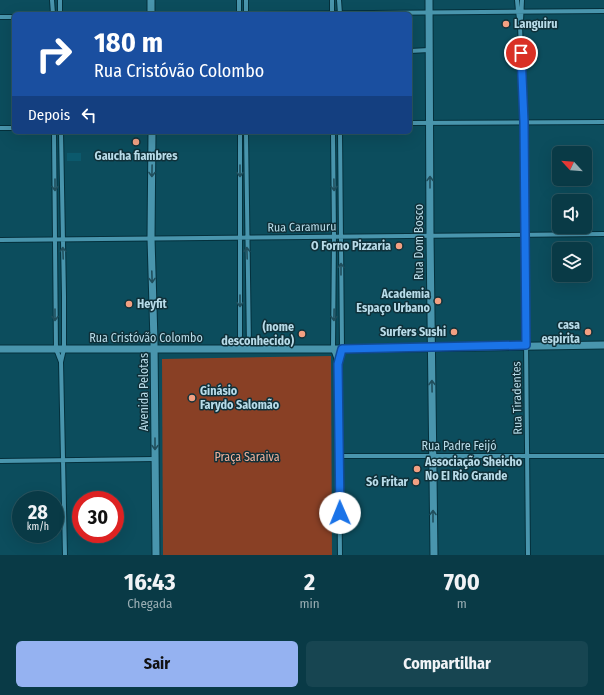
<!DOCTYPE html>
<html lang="pt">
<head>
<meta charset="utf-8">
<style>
	:root { --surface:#093a46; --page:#174551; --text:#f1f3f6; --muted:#99adb3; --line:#29545f; --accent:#95b2f1 }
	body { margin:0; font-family:"Fira Sans Condensed",sans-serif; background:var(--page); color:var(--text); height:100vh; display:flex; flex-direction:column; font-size:15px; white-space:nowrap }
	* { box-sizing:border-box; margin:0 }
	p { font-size:13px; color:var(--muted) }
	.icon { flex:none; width:22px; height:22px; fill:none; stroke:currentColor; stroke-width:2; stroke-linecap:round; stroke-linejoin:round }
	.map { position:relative; height:555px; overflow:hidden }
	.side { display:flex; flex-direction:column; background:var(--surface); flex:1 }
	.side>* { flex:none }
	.hud { position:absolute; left:12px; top:12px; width:400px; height:122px; border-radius:6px; box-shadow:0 4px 16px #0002,0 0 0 1px var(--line); background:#1a4fa0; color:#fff; overflow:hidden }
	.needle { width:26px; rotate:296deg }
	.fabs { position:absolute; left:552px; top:146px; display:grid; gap:8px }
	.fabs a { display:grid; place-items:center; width:40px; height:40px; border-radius:6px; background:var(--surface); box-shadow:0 4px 16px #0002,0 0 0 1px var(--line); font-size:20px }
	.speed { position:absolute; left:12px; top:491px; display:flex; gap:8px; font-size:20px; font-weight:700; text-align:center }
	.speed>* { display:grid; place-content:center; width:52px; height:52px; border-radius:50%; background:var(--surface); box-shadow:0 4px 16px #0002,0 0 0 1px var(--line); line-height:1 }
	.speed small { font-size:10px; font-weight:400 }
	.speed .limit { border:6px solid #d22; background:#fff; color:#111 }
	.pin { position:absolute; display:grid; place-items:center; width:34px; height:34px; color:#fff; margin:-17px; border:2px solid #fff; border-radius:50%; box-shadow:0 1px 4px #0007 }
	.me { position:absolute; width:44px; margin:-22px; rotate:359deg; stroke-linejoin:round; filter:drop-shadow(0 0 3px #0008) }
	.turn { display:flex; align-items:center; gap:14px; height:84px; padding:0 16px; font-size:18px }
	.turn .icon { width:52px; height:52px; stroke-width:2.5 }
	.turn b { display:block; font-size:28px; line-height:34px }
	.then { display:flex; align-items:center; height:38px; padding:0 16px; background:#0003; gap:8px; font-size:15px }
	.eta { display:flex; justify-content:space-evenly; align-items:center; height:68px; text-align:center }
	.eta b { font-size:24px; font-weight:700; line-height:28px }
	.button { display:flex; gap:8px; margin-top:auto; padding:8px 16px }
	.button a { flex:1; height:46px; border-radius:6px; background:var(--accent); color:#111; font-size:16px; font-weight:700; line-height:46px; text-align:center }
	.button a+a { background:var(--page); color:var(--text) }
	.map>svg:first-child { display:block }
	.built { fill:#0b596c }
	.green { fill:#894025 }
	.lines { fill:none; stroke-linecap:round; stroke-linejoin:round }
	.street-casing { stroke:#04303c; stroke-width:6 }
	.secondary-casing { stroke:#04303c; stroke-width:9 }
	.street { stroke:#4995ad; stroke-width:4 }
	.secondary { stroke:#4995ad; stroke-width:7 }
	.oneway { stroke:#204e5c }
	.route-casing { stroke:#114b97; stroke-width:10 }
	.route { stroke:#1a73e8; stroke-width:7 }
	.poi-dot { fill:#f3a082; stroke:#0f3039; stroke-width:1.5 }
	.labels { text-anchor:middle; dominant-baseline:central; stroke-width:3; stroke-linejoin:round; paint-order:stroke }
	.poi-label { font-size:12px; font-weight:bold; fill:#b8dbe8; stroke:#0f3039; text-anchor:end }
	.street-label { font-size:12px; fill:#b8dbe8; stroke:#0f3039 }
	.park-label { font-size:12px; fill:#f2b19a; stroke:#0f3039 }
</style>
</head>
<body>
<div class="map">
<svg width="604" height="555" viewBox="0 0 604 555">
	<rect width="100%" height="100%" fill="#0c4d5d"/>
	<path class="built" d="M67,153H81V161H67Z"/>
	<path class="green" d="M331,356L332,555H163L162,359Z"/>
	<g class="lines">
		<g class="street-casing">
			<path id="street" d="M52,0L53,14
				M60,0V14
				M239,0V14
				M246,0V14
				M332,0V14
				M339,0L340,14
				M517,0L518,11L520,26L524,122L528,555
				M261,14L604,11
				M0,17H14
				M521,21L522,0
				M410,51L429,50
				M410,123L604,122
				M0,128H14
				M54,132L56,349L61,362
				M61,132L64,296V349L61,362L65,555
				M240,132V348
				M246,132L249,348
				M333,132L334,236L333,349L338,363
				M340,132L342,349L338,364L340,555
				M0,240L604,234
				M339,456H604
				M0,461L155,459"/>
		</g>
		<g class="secondary-casing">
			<path id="secondary" d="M151,0V14
				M429,0L430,235L434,555
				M152,132L151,238L154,341L156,555
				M0,349H342L604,345"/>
		</g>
		<use href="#street" class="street"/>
		<use href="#secondary" class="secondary"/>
	</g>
	<defs><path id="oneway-shaft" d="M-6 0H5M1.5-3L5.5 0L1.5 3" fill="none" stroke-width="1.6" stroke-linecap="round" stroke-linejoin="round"/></defs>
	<g class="oneway">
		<use href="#oneway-shaft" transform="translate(152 171) rotate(91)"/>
		<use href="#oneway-shaft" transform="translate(240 171) rotate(90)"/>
		<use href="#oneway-shaft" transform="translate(430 182) rotate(-90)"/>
		<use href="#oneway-shaft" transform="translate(55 185) rotate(90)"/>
		<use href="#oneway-shaft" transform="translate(334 185) rotate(89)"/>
		<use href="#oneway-shaft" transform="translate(63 253) rotate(-92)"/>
		<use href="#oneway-shaft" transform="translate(247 253) rotate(-92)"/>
		<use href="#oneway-shaft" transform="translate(341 269) rotate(-90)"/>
		<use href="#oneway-shaft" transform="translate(152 277) rotate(88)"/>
		<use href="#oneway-shaft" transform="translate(240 301) rotate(90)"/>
		<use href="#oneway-shaft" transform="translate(55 315) rotate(90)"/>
		<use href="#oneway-shaft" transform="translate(334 315) rotate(91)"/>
		<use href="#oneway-shaft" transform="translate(432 386) rotate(-91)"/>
		<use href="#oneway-shaft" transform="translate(155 444) rotate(90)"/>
		<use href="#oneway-shaft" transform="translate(433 516) rotate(-90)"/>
	</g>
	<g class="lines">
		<g class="route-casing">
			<path id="route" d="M340,513L338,364L342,349L526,345L524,122L521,53"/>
		</g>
		<use href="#route" class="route"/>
	</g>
	<g class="poi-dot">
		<circle cx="506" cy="24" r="4"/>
		<circle cx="136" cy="142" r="4"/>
		<circle cx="399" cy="246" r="4"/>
		<circle cx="438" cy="301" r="4"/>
		<circle cx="129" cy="304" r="4"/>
		<circle cx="454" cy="332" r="4"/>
		<circle cx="588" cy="332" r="4"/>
		<circle cx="302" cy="334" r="4"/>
		<circle cx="192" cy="398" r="4"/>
		<circle cx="417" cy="469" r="4"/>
		<circle cx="416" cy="482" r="4"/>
	</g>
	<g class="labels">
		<g class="poi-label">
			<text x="514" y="24" text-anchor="start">Languiru</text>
			<text x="136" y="156" text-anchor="middle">Gaucha fiambres</text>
			<text x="391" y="246">O Forno Pizzaria</text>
			<text x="430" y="294">Academia<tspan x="430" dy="14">Espaço Urbano</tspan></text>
			<text x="137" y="304" text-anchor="start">Heyfit</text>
			<text x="580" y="325">casa<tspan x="580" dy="14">espirita</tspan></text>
			<text x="294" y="327">(nome<tspan x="294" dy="14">desconhecido)</tspan></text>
			<text x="446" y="332">Surfers Sushi</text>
			<text x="200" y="391" text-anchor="start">Ginásio<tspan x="200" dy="14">Farydo Salomão</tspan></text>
			<text x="425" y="462" text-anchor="start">Associação Sheicho<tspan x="425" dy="14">No EI Rio Grande</tspan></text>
			<text x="408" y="482">Só Fritar</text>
		</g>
		<g class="street-label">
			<text transform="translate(302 227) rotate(-1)">Rua Caramuru</text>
			<text transform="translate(419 242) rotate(-90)">Rua Dom Bosco</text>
			<text x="146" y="338">Rua Cristóvão Colombo</text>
			<text transform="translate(144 392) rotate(-90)">Avenida Pelotas</text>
			<text transform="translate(517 398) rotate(-91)">Rua Tiradentes</text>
			<text x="459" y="446">Rua Padre Feijó</text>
		</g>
		<g class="park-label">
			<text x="247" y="457">Praça Saraiva</text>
		</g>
	</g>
</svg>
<div class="fabs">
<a><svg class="needle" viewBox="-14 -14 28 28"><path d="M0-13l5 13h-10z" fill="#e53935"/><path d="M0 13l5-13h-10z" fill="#99adb3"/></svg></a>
<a><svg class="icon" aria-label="sound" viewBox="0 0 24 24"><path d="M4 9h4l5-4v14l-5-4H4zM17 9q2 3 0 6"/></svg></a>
<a><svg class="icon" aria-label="layers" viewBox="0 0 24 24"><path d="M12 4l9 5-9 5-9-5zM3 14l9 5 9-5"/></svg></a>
</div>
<div class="speed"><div>28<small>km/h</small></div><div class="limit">30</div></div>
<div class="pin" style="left:521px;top:53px;background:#d93025"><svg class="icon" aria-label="arrive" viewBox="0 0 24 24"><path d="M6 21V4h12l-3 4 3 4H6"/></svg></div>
<svg class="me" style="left:340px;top:513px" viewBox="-20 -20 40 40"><circle r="19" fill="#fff"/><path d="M0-13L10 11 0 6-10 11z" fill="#1a73e8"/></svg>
<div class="hud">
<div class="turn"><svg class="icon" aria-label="right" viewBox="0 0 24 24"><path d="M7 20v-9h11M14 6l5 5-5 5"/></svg><div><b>180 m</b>Rua Cristóvão Colombo</div></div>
<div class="then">Depois<svg class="icon" aria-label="left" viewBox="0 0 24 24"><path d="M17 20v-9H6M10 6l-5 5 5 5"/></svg></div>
</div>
</div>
<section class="side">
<div class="eta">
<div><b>16:43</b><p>Chegada</p></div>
<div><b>2</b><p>min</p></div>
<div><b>700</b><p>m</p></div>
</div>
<div class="button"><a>Sair</a><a>Compartilhar</a></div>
</section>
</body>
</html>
